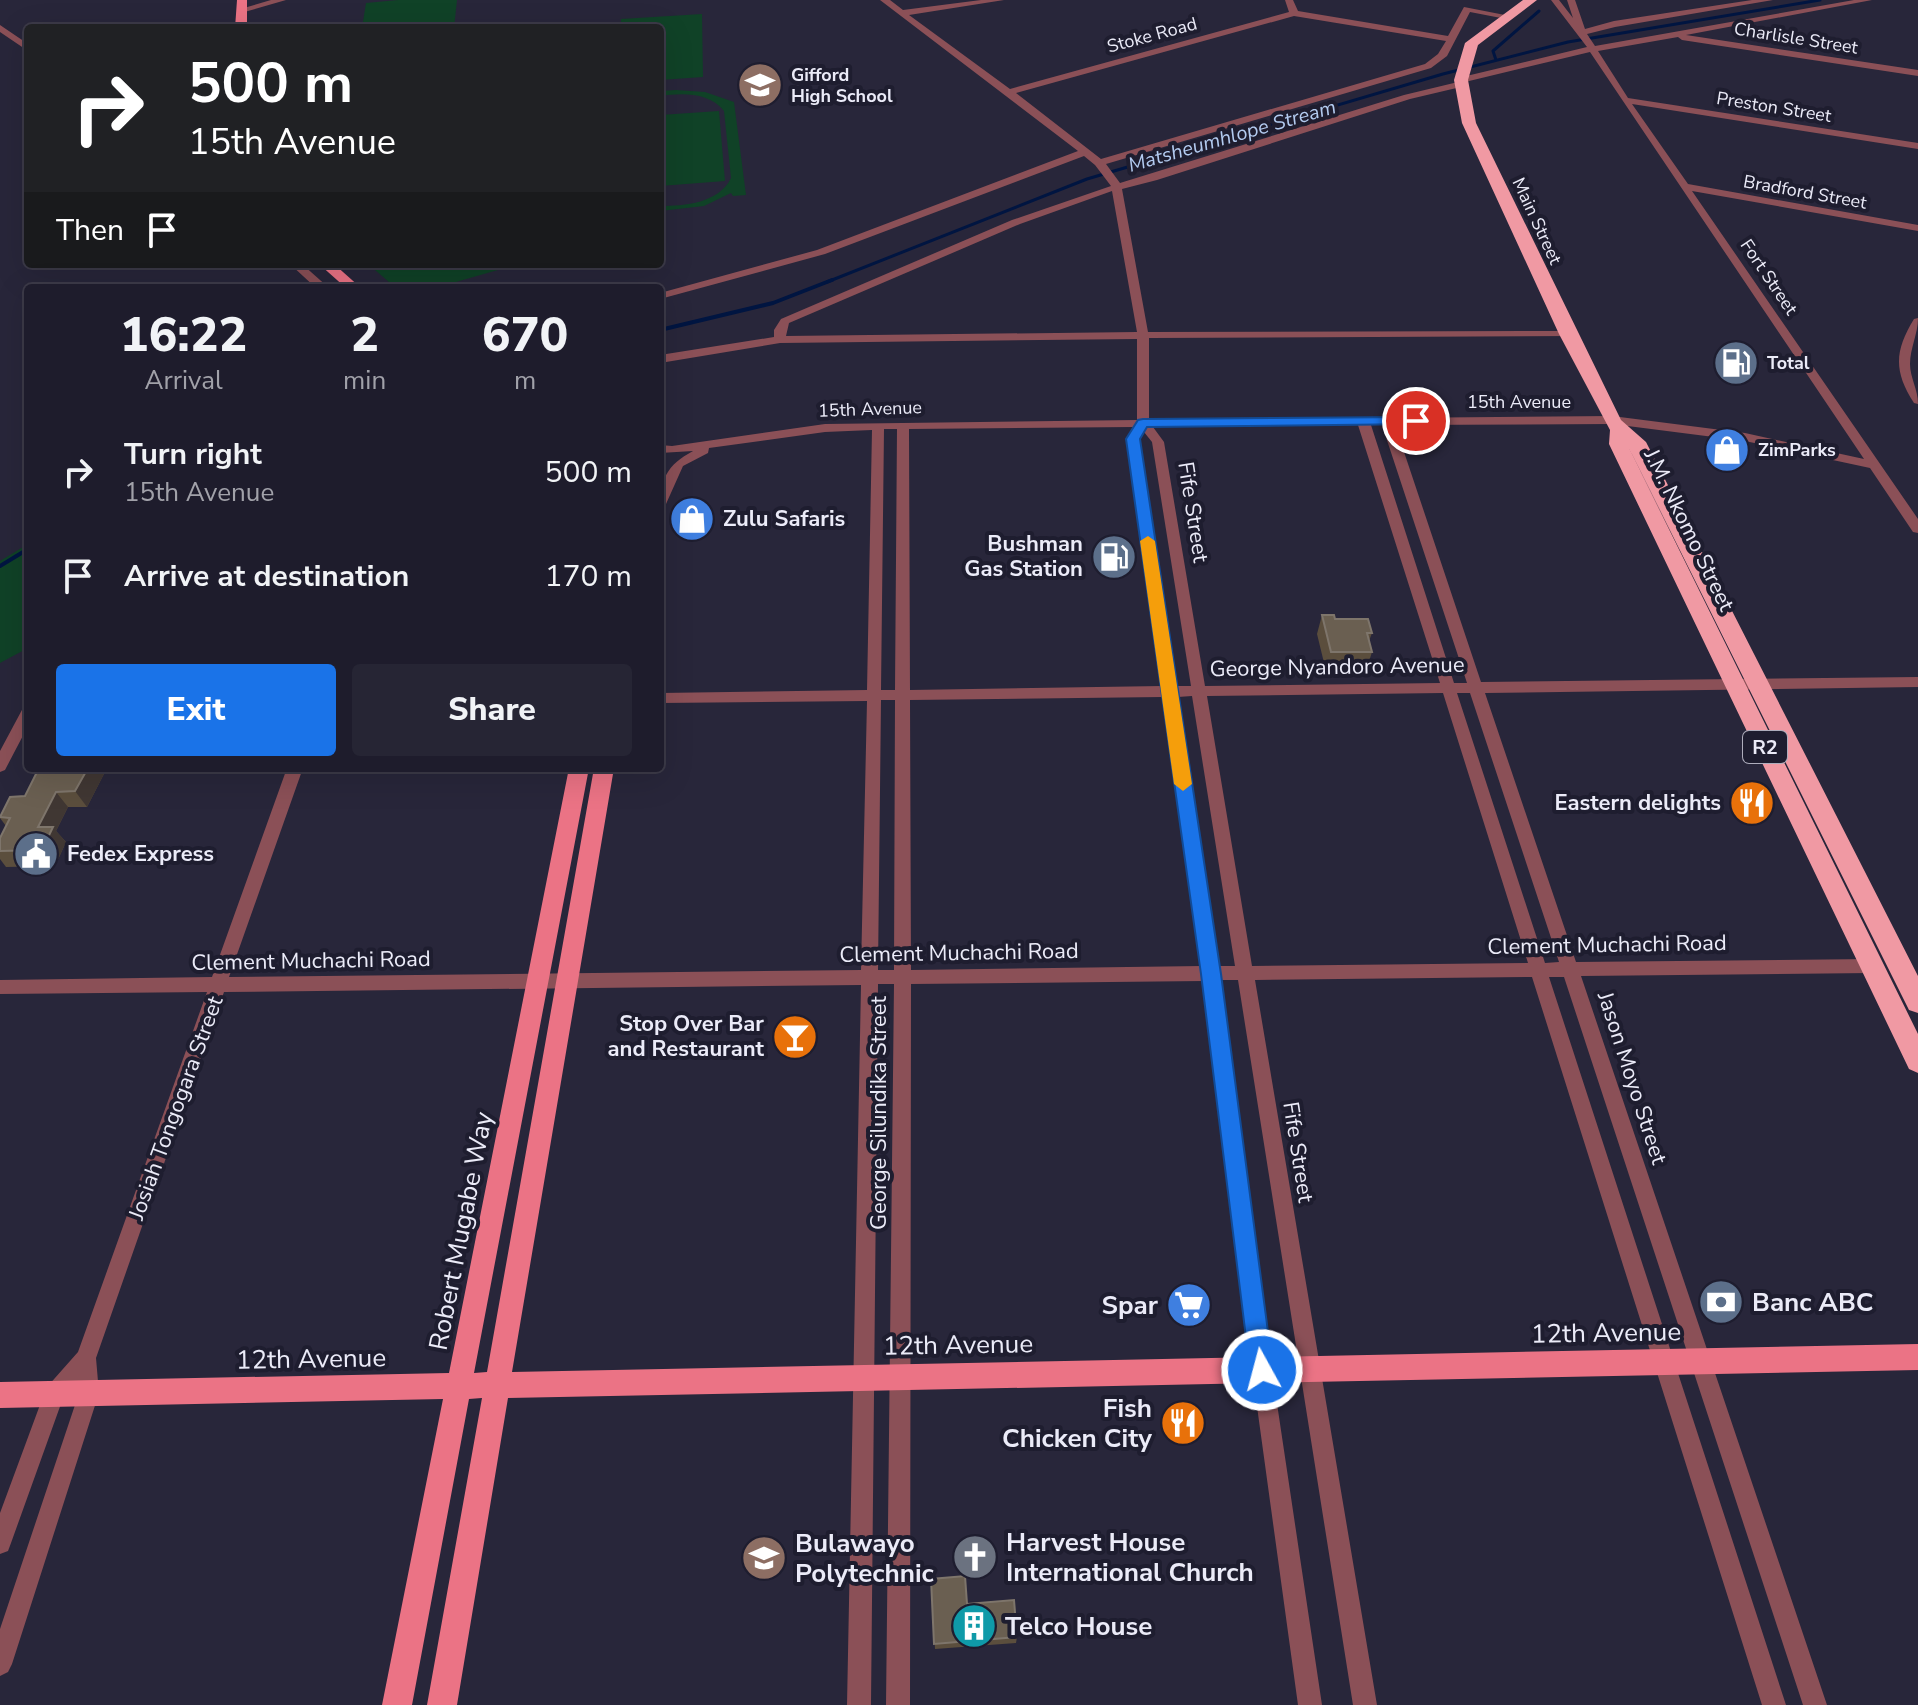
<!DOCTYPE html>
<html lang="en">
<head>
<meta charset="utf-8">
<style>
	:root { --surface:#1e1c2c; --page:#262534; --text:#f1f3f6; --muted:#a1a1a9; --line:#3c3a48; --accent:#1a73e8 }
	body { margin:0; font-family:"Nunito Sans",sans-serif; background:var(--page); color:var(--text); height:100vh; display:flex; flex-direction:column; font-size:30px; white-space:nowrap }
	* { box-sizing:border-box; margin:0 }
	p { font-size:26px; color:var(--muted) }
	.icon { flex:none; width:44px; height:44px; fill:none; stroke:currentColor; stroke-width:2; stroke-linecap:round; stroke-linejoin:round }
	.map { position:relative; flex:1; overflow:hidden }
	.sheet { position:absolute; left:24px; top:284px; width:640px; height:488px; display:flex; flex-direction:column; background:var(--surface); border-radius:8px; box-shadow:0 8px 32px #0002,0 0 0 2px var(--line) }
	.sheet>* { flex:none }
	.top-card { position:absolute; left:24px; top:24px; width:640px; height:244px; border-radius:8px; box-shadow:0 8px 32px #0002,0 0 0 2px var(--line); background:#202124; color:#fff; overflow:hidden }
	.pin { position:absolute; display:grid; place-items:center; width:68px; height:68px; color:#fff; margin:-34px; border:4px solid #fff; border-radius:50%; box-shadow:0 2px 8px #0007 }
	.me { position:absolute; width:88px; margin:-44px; rotate:353deg; stroke-linejoin:round; filter:drop-shadow(0 0 6px #0008) }
	.turn { display:flex; align-items:center; gap:28px; height:168px; padding:0 32px; font-size:36px }
	.turn .icon { width:104px; height:104px; stroke-width:2.5 }
	.turn b { display:block; font-size:56px; line-height:68px }
	.then { display:flex; align-items:center; height:76px; padding:0 32px; background:#0003; gap:16px; font-size:30px }
	.eta { display:flex; justify-content:space-evenly; align-items:center; height:136px; text-align:center }
	.eta b { font-size:48px; font-weight:800; line-height:56px }
	.cta { display:flex; gap:16px; margin-top:auto; padding:16px 32px }
	.cta a { flex:1; height:92px; border-radius:8px; background:var(--accent); color:#fff; font-size:32px; font-weight:800; line-height:92px; text-align:center }
	.cta a+a { background:var(--page); color:var(--text) }
	ul { padding:0; list-style:none }
	li { display:flex; align-items:center; gap:24px; height:104px; padding:0 32px }
	li div { flex:1 }
	li b { display:block; font-size:30px }
	li em { font-style:normal }
	.map>svg:first-child { display:block }
	.green { fill:#104227 }
	.lines { fill:none; stroke-linecap:round; stroke-linejoin:round }
	.stream-far1 { stroke:#001541; stroke-width:3 }
	.stream { stroke:#001541; stroke-width:4 }
	.minor { fill:#8b5057; fill-rule:evenodd }
	.major { fill:#eb7385; fill-rule:evenodd }
	.highway { fill:#f099a3; fill-rule:evenodd }
	.wall { fill:#5b4e3d }
	.shaded-wall { fill:#403733 }
	.building { fill:#6a5f51; stroke:#7e756b; stroke-width:2 }
	.route { fill:#1a73e8; stroke:#114b97; stroke-width:2 }
	.slow { fill:#f59e0b }
	.labels { text-anchor:middle; dominant-baseline:central; stroke-width:8; stroke-linejoin:round; paint-order:stroke }
	.far-street-label { font-size:18px; fill:#ebebf8; stroke:#1e1d2f }
	.far-poi-label { font-size:18px; font-weight:bold; fill:#ebebf8; stroke:#1e1d2f; text-anchor:start }
	.far-water-label { font-size:20px; font-style:italic; fill:#b3cbf0; stroke:#1e1d2f }
	.shield { fill:#1e1d2f; stroke:#aeadbc; stroke-width:2 }
	.shield-label { font-size:20px; font-weight:bold; fill:#ebebf8 }
	.street-label { font-size:22px; fill:#ebebf8; stroke:#1e1d2f }
	.poi-label { font-size:22px; font-weight:bold; fill:#ebebf8; stroke:#1e1d2f; text-anchor:end }
	.near-street-label { font-size:26px; fill:#ebebf8; stroke:#1e1d2f }
	.near-poi-label { font-size:26px; font-weight:bold; fill:#ebebf8; stroke:#1e1d2f; text-anchor:start }
</style>
</head>
<body>
<div class="map">
<svg width="1918" height="1705" viewBox="0 0 1918 1705">
	<rect width="100%" height="100%" fill="#28263a"/>
	<path class="green" d="M398,0H457L454,28H362L366,3Z
		M702,14L703,77L660,80V28H621V19Z
		M676,90L705,92L734,102L746,195L733,196L731,193L704,206L660,211V206C685,206 719,203 731,178L724,111C709,92 682,93 660,96V91Z
		M719,111L725,181L660,186V115Z
		M368,264H519L435,288H396Z
		M23,547L28,555V648L0,663V561Z"/>
	<g class="lines">
		<path class="stream-far1" d="M1496,60L1493,51L1539,11
			M827,282L1087,179L1443,74L1568,42L1820,0"/>
		<path class="stream" d="M660,330L773,303L832,280
			M0,566L28,549"/>
		<path class="minor" d="M271,0H286L241,13L237,10Z
			M880,0H890L903,10L981,0H1004L909,15L1010,89L1289,12L1285,0H1293L1298,11L1448,36L1464,7L1505,15L1501,18L1470,12L1447,56L1431,68L1106,164L1120,183L1404,95L1458,82V78L1587,47L1551,0H1559L1573,18L1567,0H1575L1585,29L1614,21L1752,0H1773L1615,27L1587,34L1595,46L1854,0H1872L1686,35L1918,70V76L1682,40L1678,37L1598,51L1628,98L1918,143V149L1632,104L1688,184L1918,225V231L1692,191L1918,519V533L1913,532L1870,468L1745,441L1612,424L1395,425L1481,682L1918,677V687L1485,693L1576,962L1872,959L1878,961L1880,966L1878,971L1872,973L1581,976L1827,1705H1803L1564,977H1549L1786,1705H1762L1532,977L1255,980L1377,1705H1353L1238,980H1221L1272,1370L1322,1705H1298L1252,1370L1204,981L911,984L910,1705H886L894,984H878L871,1705H847L861,985L224,992L96,1358L99,1393L12,1664L8,1672L0,1676V1629L79,1393L78,1383L62,1401L11,1543L8,1551L0,1554V1513L44,1394L47,1387L78,1352L207,992L0,994V980L212,977L287,768H303L229,977L861,970L867,701L660,703V693L867,690L872,430L825,432L709,448L708,453L683,466L666,504L660,508C660,479 667,465 693,451L660,453V445L672,446L825,424L1137,420V339L780,343L660,363V355L774,337V330L781,319L1012,220L1111,186L1095,165L1084,156L825,254L660,299V293L817,250L1078,151ZM1294,16L1446,41L1438,54L1425,64L1101,159L1016,93ZM1590,52L1864,459L1745,433L1612,416L1149,420V338L1572,336V332L1568,331L1148,332L1122,189L1157,180L1410,99L1465,86V82ZM1112,191L1137,332L786,336L789,323L1020,224ZM1358,425L1440,683L1205,686L1164,442L1153,427ZM1371,425H1382L1467,683H1454ZM1134,427L1127,439L1162,686L910,690L909,429ZM884,429H897L895,690H881ZM1144,432L1152,442L1191,686H1177L1139,439ZM1443,693L1528,963L1252,966L1207,696ZM1457,693H1470L1559,962L1545,963ZM1192,696L1235,966H1219L1178,697ZM1163,697L1202,966L911,970L910,700ZM881,700H895L894,970H878Z
			M0,25L28,44V51L0,32Z
			M290,264H302L329,288H316Z
			M1918,318C1918,334 1910,348 1910,364C1910,378 1918,389 1918,404L1914,403C1893,371 1895,350 1914,319Z
			M28,707V726L5,770L0,772V751L23,708Z"/>
		<path class="major" d="M237,0H247V28H235Z
			M319,264H334L361,288H346Z
			M569,768H589L474,1373L487,1372L594,768H614L512,1372L1918,1344V1370L508,1398L457,1705H427L482,1398L469,1399L412,1705H382L443,1399L0,1408V1382L449,1373Z"/>
		<path class="highway" d="M1523,0H1537L1478,45L1468,80L1476,123L1621,420L1646,442L1918,976V1013L1909,1010L1627,444L1918,1034V1073L1909,1069L1609,444L1610,430L1559,334L1462,123L1454,80L1465,43Z"/>
	</g>
	<path class="wall" d="M1322,615L1372,633L1369,641L1372,652L1366,671H1326L1317,634Z
		M39,768H107L87,807H68L56,831L66,842L55,866L6,867L0,859V838L6,826L0,818L25,796Z
		M931,1579L1017,1637L1016,1643L935,1649Z"/>
	<path class="shaded-wall" d="M145,264H159L146,268Z
		M88,768H107L87,807L75,791Z
		M56,792L68,807L56,831L66,842L55,866L42,850L38,827Z"/>
	<path class="building" d="M1322,615H1334L1335,619H1368L1372,633H1367L1372,652H1331Z
		M39,768H88L75,791L56,792L38,827H53L42,850L0,851V838L10,818L0,817L10,797L25,796Z
		M965,1576L967,1604L1014,1600L1017,1637L934,1644L931,1579Z"/>
	<path class="route" d="M1416,417L1423,421L1421,424L1147,427L1140,439L1221,974L1273,1370L1270,1378L1262,1381L1253,1378L1250,1370L1201,974L1126,439L1138,420L1143,419Z"/>
	<path class="slow" d="M1148,536L1155,541L1192,784L1183,791L1174,784L1140,541Z"/>
	<defs>
		<g id="school-disc" transform="scale(2.3)"><circle r="9.5" fill="#8d6e63" stroke="#1e1d2f"/><path d="M0-5L7-2L0 1L-7-2ZM-4 1L0 2.5L4 1V4Q0 6-4 4Z" fill="#fff"/></g>
		<g id="fuel-disc" transform="scale(2.3)"><circle r="9.5" fill="#5c6f8a" stroke="#1e1d2f"/><path d="M-5.5-6h7V0h2V4h1.3V-2.5L3-4.5l.8-.8L6-3V5H2.5V1h-1V6h-7ZM-4.2-4.7v3.2H.2V-4.7Z" fill="#fff"/></g>
		<g id="shop-disc" transform="scale(2.3)"><circle r="9.5" fill="#3f7fe0" stroke="#1e1d2f"/><path d="M-5-2.5h2.3a2.7 3.5 0 0 1 5.4 0H5L5.5 6h-11ZM-1.5-2.5h3a1.5 2.3 0 0 0-3 0Z" fill="#fff"/></g>
		<g id="restaurant-disc" transform="scale(2.3)"><circle r="9.5" fill="#e8710a" stroke="#1e1d2f"/><path d="M-5-6h1v4h1v-4h1v4h1v-4h1v5L-1.5 .5V6h-2V.5L-5-1ZM5-6V6H3V1.5H1.5Q1.5-4 5-6Z" fill="#fff"/></g>
		<g id="civic-disc" transform="scale(2.3)"><circle r="9.5" fill="#5c6f8a" stroke="#1e1d2f"/><path d="M-.6-6.5H3V-4.5H.6V-3L4-1V1h2V6H-6V1h2V-1L-.6-3ZM-1.2 2.5V6h2.4V2.5Z" fill="#fff"/></g>
		<g id="bar-disc" transform="scale(2.3)"><circle r="9.5" fill="#e8710a" stroke="#1e1d2f"/><path d="M-6-5H6L.8 .8V4.5H3.5V6h-7V4.5H-.8V.8Z" fill="#fff"/></g>
		<g id="bank-disc" transform="scale(2.3)"><circle r="9.5" fill="#5c6f8a" stroke="#1e1d2f"/><path d="M-6-4H6V4H-6ZM0-2.3a2.3 2.3 0 1 0 0 4.6a2.3 2.3 0 1 0 0-4.6Z" fill="#fff"/></g>
		<g id="supermarket-disc" transform="scale(2.3)"><circle r="9.5" fill="#3f7fe0" stroke="#1e1d2f"/><path d="M-6-5.5h2.5l.6 2H6L4.5 2H-2.5L-4.4-4H-6ZM-1.5 3.2a1.3 1.3 0 1 0 .1 0ZM3 3.2a1.3 1.3 0 1 0 .1 0Z" fill="#fff"/></g>
		<g id="church-disc" transform="scale(2.3)"><circle r="9.5" fill="#6b7280" stroke="#1e1d2f"/><path d="M-1.2-6h2.4v3.5h3.3v2.4h-3.3V6h-2.4V-.1h-3.3v-2.4h3.3Z" fill="#fff"/></g>
		<g id="university-disc" transform="scale(2.3)"><circle r="9.5" fill="#8d6e63" stroke="#1e1d2f"/><path d="M0-5L7-2L0 1L-7-2ZM-4 1L0 2.5L4 1V4Q0 6-4 4Z" fill="#fff"/></g>
		<g id="building-disc" transform="scale(2.3)"><circle r="9.5" fill="#0f9aa8" stroke="#1e1d2f"/><path d="M-4-6H4V6H1V3H-1V6H-4ZM-2.5-4.3h1.7v1.8h-1.7ZM.8-4.3h1.7v1.8H.8ZM-2.5-1h1.7V.8h-1.7ZM.8-1h1.7V.8H.8Z" fill="#fff"/></g>
	</defs>
	<g fill-rule="evenodd">
		<use href="#school-disc" x="760" y="85"/>
		<use href="#fuel-disc" x="1736" y="363"/>
		<use href="#shop-disc" x="1727" y="450"/>
		<use href="#shop-disc" x="692" y="519"/>
		<use href="#fuel-disc" x="1114" y="557"/>
		<use href="#restaurant-disc" x="1752" y="803"/>
		<use href="#civic-disc" x="36" y="854"/>
		<use href="#bar-disc" x="795" y="1037"/>
		<use href="#bank-disc" x="1721" y="1302"/>
		<use href="#supermarket-disc" x="1189" y="1305"/>
		<use href="#restaurant-disc" x="1183" y="1423"/>
		<use href="#church-disc" x="975" y="1557"/>
		<use href="#university-disc" x="764" y="1558"/>
		<use href="#building-disc" x="974" y="1626"/>
	</g>
	<g class="labels">
		<g class="far-street-label">
			<text transform="translate(1152 35) rotate(-15)">Stoke Road</text>
			<text transform="translate(1796 38) rotate(9)">Charlisle Street</text>
			<text transform="translate(1774 107) rotate(9)">Preston Street</text>
			<text transform="translate(1805 192) rotate(10)">Bradford Street</text>
			<text transform="translate(1537 221) rotate(65)">Main Street</text>
			<text transform="translate(1769 277) rotate(56)">Fort Street</text>
			<text x="1519" y="402">15th Avenue</text>
			<text transform="translate(870 409) rotate(-2)">15th Avenue</text>
		</g>
		<g class="far-poi-label">
			<text x="791" y="75">Gifford<tspan x="791" dy="21">High School</tspan></text>
			<text x="1767" y="363">Total</text>
			<text x="1758" y="450">ZimParks</text>
		</g>
		<g class="far-water-label">
			<text transform="translate(1232 136) rotate(-16)">Matsheumhlope Stream</text>
		</g>
		<rect class="shield" x="1743" y="731" width="44" height="32" rx="6"/>
		<g class="shield-label">
			<text x="1765" y="747">R2</text>
		</g>
		<g class="street-label">
			<text transform="translate(1193 512) rotate(81)">Fife Street</text>
			<text transform="translate(1689 530) rotate(64)">J.M. Nkomo Street</text>
			<text transform="translate(1337 667) rotate(-1)">George Nyandoro Avenue</text>
			<text transform="translate(1607 945) rotate(-1)">Clement Muchachi Road</text>
			<text transform="translate(959 953) rotate(-1)">Clement Muchachi Road</text>
			<text transform="translate(311 961) rotate(-1)">Clement Muchachi Road</text>
			<text transform="translate(1632 1078) rotate(72)">Jason Moyo Street</text>
			<text transform="translate(176 1108) rotate(-70)">Josiah Tongogara Street</text>
			<text transform="translate(879 1113) rotate(-90)">George Silundika Street</text>
			<text transform="translate(1298 1152) rotate(81)">Fife Street</text>
		</g>
		<g class="poi-label">
			<text x="723" y="519" text-anchor="start">Zulu Safaris</text>
			<text x="1083" y="544">Bushman<tspan x="1083" dy="25">Gas Station</tspan></text>
			<text x="1721" y="803">Eastern delights</text>
			<text x="67" y="854" text-anchor="start">Fedex Express</text>
			<text x="764" y="1024">Stop Over Bar<tspan x="764" dy="25">and Restaurant</tspan></text>
		</g>
		<g class="near-street-label">
			<text transform="translate(461 1231) rotate(-79)">Robert Mugabe Way</text>
			<text transform="translate(1606 1333) rotate(-1)">12th Avenue</text>
			<text transform="translate(958 1345) rotate(-1)">12th Avenue</text>
			<text transform="translate(311 1359) rotate(-1)">12th Avenue</text>
		</g>
		<g class="near-poi-label">
			<text x="1752" y="1302">Banc ABC</text>
			<text x="1158" y="1305" text-anchor="end">Spar</text>
			<text x="1152" y="1408" text-anchor="end">Fish<tspan x="1152" dy="30">Chicken City</tspan></text>
			<text x="1006" y="1542">Harvest House<tspan x="1006" dy="30">International Church</tspan></text>
			<text x="795" y="1543">Bulawayo<tspan x="795" dy="30">Polytechnic</tspan></text>
			<text x="1005" y="1626">Telco House</text>
		</g>
	</g>
</svg>
<div class="pin" style="left:1416px;top:421px;background:#d93025"><svg class="icon" aria-label="arrive" viewBox="0 0 24 24"><path d="M6 21V4h12l-3 4 3 4H6"/></svg></div>
<svg class="me" style="left:1262px;top:1370px" viewBox="-20 -20 40 40"><circle r="17" fill="#1a73e8" stroke="#fff" stroke-width="3"/><path d="M0-11L8 9 0 5-8 9z" fill="#fff"/></svg>
<div class="top-card">
<div class="turn"><svg class="icon" aria-label="right" viewBox="0 0 24 24"><path d="M7 20v-9h11M14 6l5 5-5 5"/></svg><div><b>500 m</b>15th Avenue</div></div>
<div class="then">Then<svg class="icon" aria-label="arrive" viewBox="0 0 24 24"><path d="M6 21V4h12l-3 4 3 4H6"/></svg></div>
</div>
<section class="sheet">
<div class="eta">
<div><b>16:22</b><p>Arrival</p></div>
<div><b>2</b><p>min</p></div>
<div><b>670</b><p>m</p></div>
</div>
<ul>
<li><svg class="icon" aria-label="right" viewBox="0 0 24 24"><path d="M7 20v-9h11M14 6l5 5-5 5"/></svg><div><b>Turn right</b><p>15th Avenue</p></div><em>500 m</em></li>
<li><svg class="icon" aria-label="arrive" viewBox="0 0 24 24"><path d="M6 21V4h12l-3 4 3 4H6"/></svg><div><b>Arrive at destination</b></div><em>170 m</em></li>
</ul>
<div class="cta"><a>Exit</a><a>Share</a></div>
</section>
</div>
</body>
</html>
